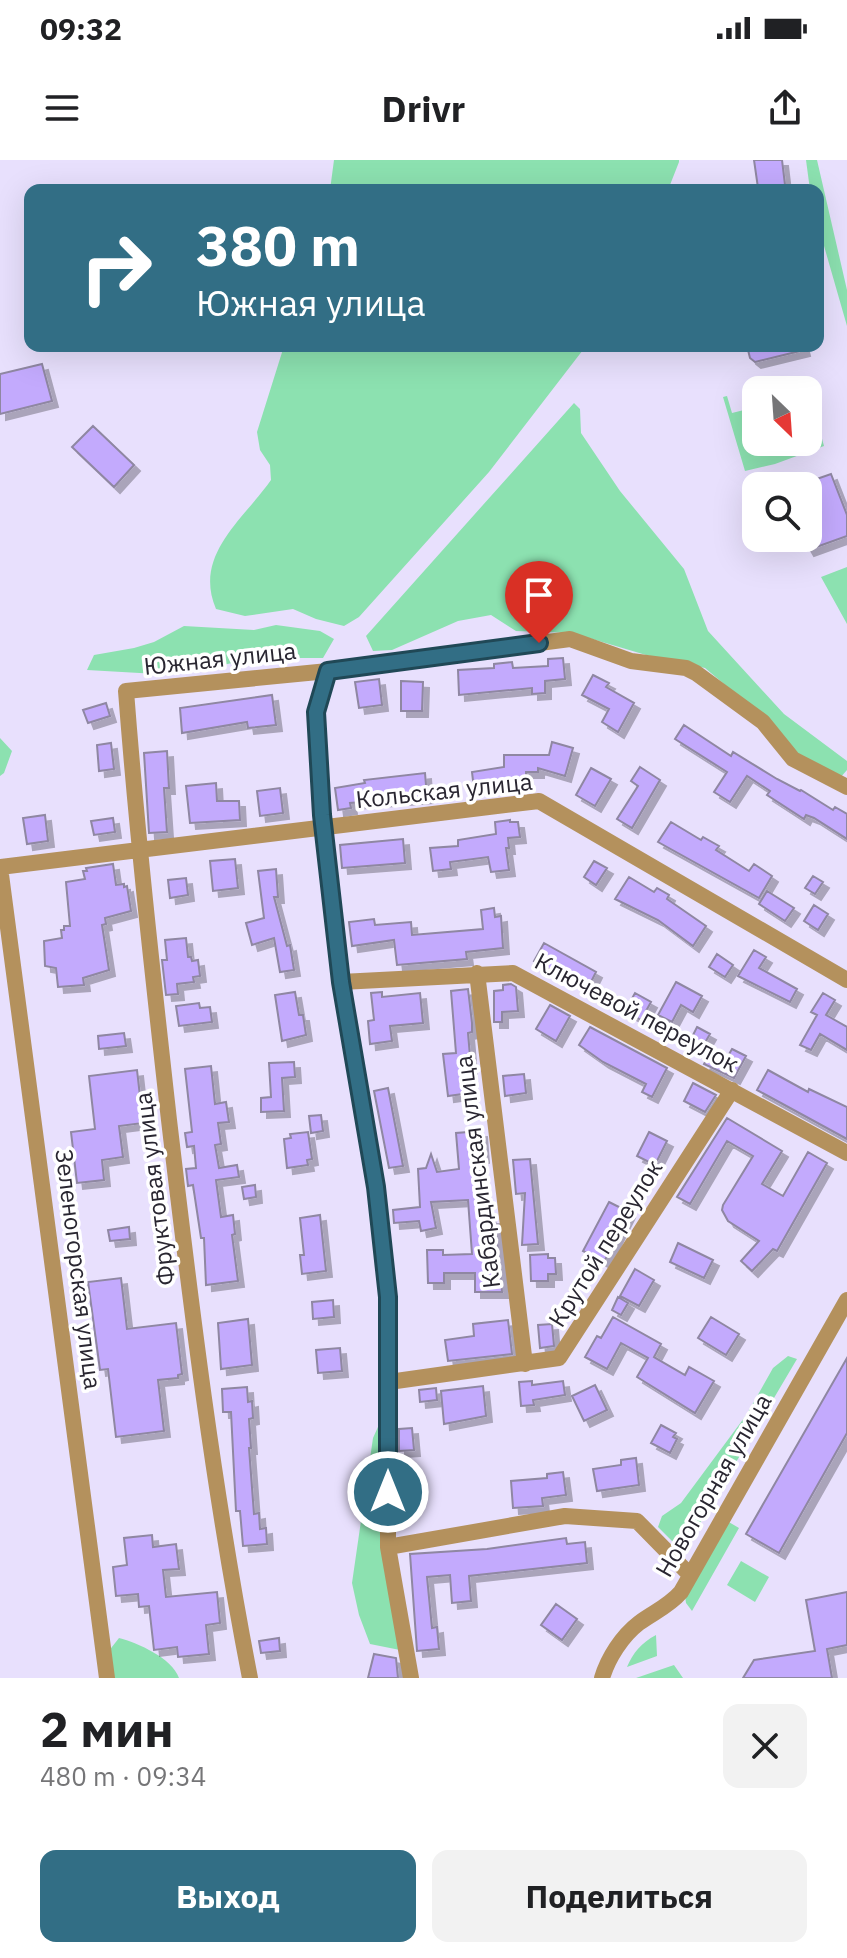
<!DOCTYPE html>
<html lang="ru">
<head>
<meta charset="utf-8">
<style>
	:root { --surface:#fff; --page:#f2f2f2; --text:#202124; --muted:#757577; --accent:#326e85 }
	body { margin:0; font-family:"IBM Plex Sans",sans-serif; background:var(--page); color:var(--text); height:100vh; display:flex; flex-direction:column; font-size:30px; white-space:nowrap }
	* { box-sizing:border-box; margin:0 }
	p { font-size:26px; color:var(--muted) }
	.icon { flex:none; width:44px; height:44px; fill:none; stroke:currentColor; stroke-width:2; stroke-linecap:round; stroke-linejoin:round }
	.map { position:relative; height:1518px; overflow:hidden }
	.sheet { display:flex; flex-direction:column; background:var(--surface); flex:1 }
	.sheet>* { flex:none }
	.banner { position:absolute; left:24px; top:24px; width:800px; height:168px; border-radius:16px; box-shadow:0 8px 32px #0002; background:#326e85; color:#fff; overflow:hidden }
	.needle { width:52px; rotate:155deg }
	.controls { position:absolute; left:742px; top:216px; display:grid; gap:16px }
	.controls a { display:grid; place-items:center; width:80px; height:80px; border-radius:16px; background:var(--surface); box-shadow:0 8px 32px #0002; font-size:40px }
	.pin { position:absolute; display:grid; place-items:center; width:68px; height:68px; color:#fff; margin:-82px -34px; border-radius:50% 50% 50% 0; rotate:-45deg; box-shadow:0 0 8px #0007 }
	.pin .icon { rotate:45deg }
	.me { position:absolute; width:88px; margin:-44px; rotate:0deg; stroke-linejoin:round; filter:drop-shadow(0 0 6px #0008) }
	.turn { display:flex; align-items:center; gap:28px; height:168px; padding:0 40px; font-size:36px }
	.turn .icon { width:104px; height:104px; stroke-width:2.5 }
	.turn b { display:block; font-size:56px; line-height:68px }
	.round { display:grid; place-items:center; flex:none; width:84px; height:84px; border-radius:16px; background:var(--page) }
	.headline { display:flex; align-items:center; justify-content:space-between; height:136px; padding:0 40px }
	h1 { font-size:48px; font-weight:800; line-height:60px }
	.cta { display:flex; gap:16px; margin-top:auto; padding:16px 40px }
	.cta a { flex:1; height:92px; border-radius:16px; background:var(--accent); color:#fff; font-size:32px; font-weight:800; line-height:92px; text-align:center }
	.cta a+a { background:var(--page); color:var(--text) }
	.status { display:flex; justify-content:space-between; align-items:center; height:56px; padding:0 40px; background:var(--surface); direction:ltr }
	.status svg { height:22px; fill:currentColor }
	header { display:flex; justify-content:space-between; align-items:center; height:104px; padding:0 40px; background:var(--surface); font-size:36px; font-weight:800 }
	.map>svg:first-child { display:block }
	.green { fill:#8ce1b0 }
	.building { fill:#c3aafd; stroke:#8f87a2; stroke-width:2; filter:url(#shadow) }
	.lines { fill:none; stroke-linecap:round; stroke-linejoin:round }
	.minor { stroke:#b4915d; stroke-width:16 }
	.route-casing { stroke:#204856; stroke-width:20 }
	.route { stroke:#326e85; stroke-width:14 }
	.labels { text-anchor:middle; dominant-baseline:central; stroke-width:7; stroke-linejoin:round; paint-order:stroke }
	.street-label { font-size:24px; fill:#292631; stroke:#fff }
</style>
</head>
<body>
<div class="status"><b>09:32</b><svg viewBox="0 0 49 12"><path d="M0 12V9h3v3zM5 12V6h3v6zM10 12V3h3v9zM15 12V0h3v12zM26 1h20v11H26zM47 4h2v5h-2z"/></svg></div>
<header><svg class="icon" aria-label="menu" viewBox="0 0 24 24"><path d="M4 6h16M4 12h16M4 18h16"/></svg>Drivr<svg class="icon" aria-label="share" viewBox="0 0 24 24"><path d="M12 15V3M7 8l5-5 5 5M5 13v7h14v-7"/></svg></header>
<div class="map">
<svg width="847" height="1518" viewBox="0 0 847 1518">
	<defs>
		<filter id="shadow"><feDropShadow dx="6" dy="6" stdDeviation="0" flood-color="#0004"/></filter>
	</defs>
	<rect width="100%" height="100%" fill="#e8e0fd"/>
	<path class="green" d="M334,0H679V2L668,30H330Z
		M806,0H817L847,130V166L818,65V30H810Z
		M284,186H586L489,312L359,457L344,466L316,459L293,449L245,456L216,449C193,395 243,360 271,320L270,305L260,290L257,272Z
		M727,236L732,253L756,247V282H808V260L816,257L824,286L775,304L745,311L723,237Z
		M574,243L580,249L581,273L620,331L684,409L708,471L784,554L847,601V610L840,618L803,599L773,565L705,508L646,495L572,473L516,471L491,455L458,461L392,490L373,491L366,476Z
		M847,407V464L821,417Z
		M276,465L320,471L334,479L323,498H254L201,510L157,514L87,510L94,495L134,488L154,482L184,466L254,470Z
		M0,578L12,591L4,613L0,616Z
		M788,1196L797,1199L683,1392L658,1367L662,1356L681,1343L747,1254L773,1208Z
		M382,1258L400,1490L370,1484L359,1455L352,1423L373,1278Z
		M727,1361L739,1368L692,1451L686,1443L685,1436Z
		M741,1401L769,1417L755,1442L727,1425Z
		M656,1475L657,1496L627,1507C633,1493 641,1483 656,1475Z
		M119,1478C138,1483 172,1498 179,1518H112L108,1492Z
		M674,1505L683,1518H636Z"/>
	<path class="building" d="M754,0H782L785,25L758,28Z
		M747,186H803L804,190L755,202L750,198Z
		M42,204L52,241L0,254V214Z
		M93,266L134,305L114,327L72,287Z
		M831,314L847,355V376L808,390L801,378H808V322Z
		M563,498L565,519L545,521V533L532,534V528L459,535L458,510L494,508V504L512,502L513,508L548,506V499Z
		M593,515L609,523L606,527L634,543L618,572L602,562L609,549L582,535Z
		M379,519L382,545L359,548L355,522Z
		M401,521L423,522L422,551H401Z
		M272,535L276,565L248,568L247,562L182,573L180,548Z
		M106,543L110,556L88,563L83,550Z
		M684,565L731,596L733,592L777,619L800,631L801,630L833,650L835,647L847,654V679L814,658L806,655L804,659L767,635L770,631L747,616L730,642L714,632L727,612L675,579Z
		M552,582L573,588L565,616L538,608V612H526V621L496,622V626L474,629L472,612L504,607V595H549Z
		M111,583L114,609L99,611L97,585Z
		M167,591L169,628H164L167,672L149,673L144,593Z
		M640,607L660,620L632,668L617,659L638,626L631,621Z
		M591,608L611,619L595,646L576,635Z
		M425,613L427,637L350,643L351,648L338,650L335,628L365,623L364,620Z
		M216,623L217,641H239L240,660L190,663L186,626Z
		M280,628L283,653L260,656L257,631Z
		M45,655L48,681L27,684L23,658Z
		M113,658L115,672L94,675L91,661Z
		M510,660V662H518L520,677L508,678L509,688H506L509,710L491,712L488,697L450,702L451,709L433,711L430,688L458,686V680L496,674L495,662Z
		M671,662L701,680L703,677L719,686L716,690L749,711L754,704L772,716L759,738L658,682Z
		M403,679L405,703L342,708L340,685Z
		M235,699L238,728L213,731L210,701Z
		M594,701L607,708L596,725L584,717Z
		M113,704L116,725L124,724V727L127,726L131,751L105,758L106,764L102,765L109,810L83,818L84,825L58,827L56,808L45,806L44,781L62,778L61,770H64V766H70L66,722L85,719L83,711H87L86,708Z
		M276,709L278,737H274L287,786L290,785L294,810L280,812L274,778L252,785L246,763L264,758L258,711Z
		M813,716L823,722L815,734L805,728Z
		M629,717L654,732L657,728L669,735L667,739L706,766L693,786L658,760L615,739Z
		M186,718L188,735L170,738L168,720Z
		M767,731L794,748L785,761L759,744Z
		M814,745L828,754L818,770L804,761Z
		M494,748L495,757L501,756L503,788L466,792L467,799L397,805L394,780L352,786L349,762L374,759L375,765L411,762L412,775L483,769L481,750Z
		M186,778L188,797H191L192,801L198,800L200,816L193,817L194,822L177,824L178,834L166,835L162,800H167L165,780Z
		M544,783L596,812L587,830L534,801Z
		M754,790L766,797L759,808L797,829L790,842L738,816Z
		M717,794L733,805L725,817L709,807Z
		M676,822L702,836L693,852L681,845L672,862L658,855Z
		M511,824L516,827L518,851L502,852V862H494V831L503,830V825Z
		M468,829L472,863V872L468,873L471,908L467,909L470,933L448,936L443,894L456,893L451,831Z
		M295,832L299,855H303L306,875L282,881L275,835Z
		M382,832V837L420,833L423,863L390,866L392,881L370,884L368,861L374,860L371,833Z
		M635,833L651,842L641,860L625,851Z
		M823,833L835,840L826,855L847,867V890L820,874L811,890L800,885L817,855L811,852Z
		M199,843L200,848L210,847L212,862L179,866L176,846Z
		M550,845L570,856L556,881L536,869Z
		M590,867L667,908L652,937L642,932L646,924L603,902L579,885Z
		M697,867L710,874L699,893L687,887Z
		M124,873L126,886L99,889L98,876Z
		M732,889L746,896L734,918L704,904L710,893L725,901Z
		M294,902L295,917L282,918L284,951L261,952V938L271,937L269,903Z
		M211,906L215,944L226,942L229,962L218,963L221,984L215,985L219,1008L237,1005L239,1017L216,1020L221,1057L233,1055L235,1074L232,1075L238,1121L206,1125L204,1078H201L193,1025L188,1026L186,1009L196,1008L194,986L187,987L185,973L192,972L185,909Z
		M137,910L143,963L119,966L123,997L102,1000L104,1020L77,1023L71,972L95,969L89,916Z
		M768,910L808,932L809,929L847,947V979L757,930Z
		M524,914L526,933L505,936L503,916Z
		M693,923L716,935L705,952L684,941Z
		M388,928L403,1006L389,1008L374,931Z
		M321,955L323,971L311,973L309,956Z
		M727,958L782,991L762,1024L783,1036L808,992L827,1003L777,1091L773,1089L752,1111L741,1101L759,1081L728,1061L722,1050L723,1045L753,996L727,981L690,1044L677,1037Z
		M481,971L483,997L476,998L485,1058H495L502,1132H475V1113H444V1123H428L427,1090H443V1095L472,1094L468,1040L431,1042L436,1068L421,1071L419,1061L394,1063L393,1050L420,1047L418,1009L426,1008L431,994L437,1012L459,1009L456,973Z
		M308,972L312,999L307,1000L308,1005L287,1008L284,979L291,978L290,974Z
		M649,972L667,981L655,1005L637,996Z
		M530,999L538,1084L522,1085L525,1033L516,1034L513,1000Z
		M255,1025L256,1037L244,1039L242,1027Z
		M609,1042L629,1052L604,1102L583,1091Z
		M320,1055L326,1111L302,1114L300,1095H304L300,1058Z
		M129,1067L130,1079L110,1081L108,1070Z
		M678,1083L713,1100L704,1118L670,1102Z
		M548,1094V1098H555L556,1114H548V1121H531L530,1095Z
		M635,1109L654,1120L639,1146L620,1136Z
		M121,1118L127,1169L176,1163L182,1214L178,1215V1218L158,1220L164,1271L116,1277L108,1209L100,1210L88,1122Z
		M618,1137L628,1143L621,1155L612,1150Z
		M333,1140L334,1157L313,1159L312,1142Z
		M613,1157L661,1184L654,1197L685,1215L689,1207L714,1221L695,1253L637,1217L648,1198L621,1183L607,1209L585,1197L597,1176L601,1178Z
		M711,1157L739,1174L726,1195L698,1178Z
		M248,1159L252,1205L221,1209L218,1163Z
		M508,1160L512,1194L448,1201L445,1180L474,1176L473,1164Z
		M552,1164L554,1186L540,1188L538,1165Z
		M340,1188L342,1211L318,1213L316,1190Z
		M847,1198V1273L779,1393L746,1374Z
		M532,1221V1225L563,1221L565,1235L533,1240L534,1245L521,1246L519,1222Z
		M595,1225L607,1250L584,1261L572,1236Z
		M483,1226L486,1256L444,1264L441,1231Z
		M247,1227L248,1242L252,1241L253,1258L249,1259L251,1288H249L254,1354L259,1353L260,1369L266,1368L267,1384L243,1386L240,1351H236L231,1252H223L222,1229Z
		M436,1228L437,1240L420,1242L419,1230Z
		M661,1265L676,1273L673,1277L677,1279L670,1293L651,1283Z
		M412,1268L414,1290L399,1291V1269Z
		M636,1298L639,1325L597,1331L593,1309L621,1305V1300Z
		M563,1312L566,1335L542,1338L543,1346L513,1348L511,1321L547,1318V1314Z
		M152,1375L153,1387L176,1384L179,1409L163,1410L166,1437L217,1432L220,1463L206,1465L209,1494L178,1497L177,1487L154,1490L149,1446L139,1447L138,1434L116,1436L113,1407L127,1405L124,1378Z
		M566,1378L567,1384L585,1382L587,1403L469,1416L471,1441L452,1443L450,1415L427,1417L432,1468L437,1467L439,1489L417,1491L410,1394L487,1389Z
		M847,1432V1485L827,1489L832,1518H743L754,1500L815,1491L806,1440Z
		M556,1444L577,1459L562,1480L541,1465Z
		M279,1478L280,1491L261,1493L259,1481Z
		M374,1494L396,1498L398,1518H368Z"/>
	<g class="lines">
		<path class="minor" d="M328,511L316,552L322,655L341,822L376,1027L388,1137V1387L411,1518
			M0,707L539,641L847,820
			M0,707L107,1518
			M477,813L525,1204
			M341,822L513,813L847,993
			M389,1222L559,1198L732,930
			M388,1387L565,1356L637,1361L690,1415
			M250,1518C214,1334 191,1147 169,960C153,817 137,675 126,531L328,511L570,479L631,501L686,508L696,513L763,562L793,599L847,627
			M602,1518C608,1498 622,1476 639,1463C654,1452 669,1446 681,1432L847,1140"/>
	</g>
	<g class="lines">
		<g class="route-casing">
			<path id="route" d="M388,1332V1137L376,1027L341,822L322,655L316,552L328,511L539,483"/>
		</g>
		<use href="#route" class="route"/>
	</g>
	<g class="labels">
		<g class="street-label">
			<text transform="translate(220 498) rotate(-6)">Южная улица</text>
			<text transform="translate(444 630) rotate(-6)">Кольская улица</text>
			<text transform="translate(637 852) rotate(28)">Ключевой переулок</text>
			<text transform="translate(477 1012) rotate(-97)">Кабардинская улица</text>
			<text transform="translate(154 1029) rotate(-97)">Фруктовая улица</text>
			<text transform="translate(605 1083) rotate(-58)">Крутой переулок</text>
			<text transform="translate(79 1109) rotate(83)">Зеленогорская улица</text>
			<text transform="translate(713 1325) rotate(-60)">Новогорная улица</text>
		</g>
	</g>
</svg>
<div class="controls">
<a><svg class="needle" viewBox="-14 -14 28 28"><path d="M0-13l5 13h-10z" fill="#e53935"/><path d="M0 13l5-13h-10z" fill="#757577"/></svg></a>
<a><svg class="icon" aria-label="search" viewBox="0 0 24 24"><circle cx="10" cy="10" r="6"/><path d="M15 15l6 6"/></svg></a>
</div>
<div class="pin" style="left:539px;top:483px;background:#d93025"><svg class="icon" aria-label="arrive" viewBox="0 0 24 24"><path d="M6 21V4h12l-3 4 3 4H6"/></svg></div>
<svg class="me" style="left:388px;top:1332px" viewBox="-20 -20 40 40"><circle r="17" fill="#326e85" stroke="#fff" stroke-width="3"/><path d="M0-11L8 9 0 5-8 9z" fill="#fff"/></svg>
<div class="banner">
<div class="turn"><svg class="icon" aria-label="right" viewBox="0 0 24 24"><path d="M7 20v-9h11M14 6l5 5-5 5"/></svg><div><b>380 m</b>Южная улица</div></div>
</div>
</div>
<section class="sheet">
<div class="headline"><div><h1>2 мин</h1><p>480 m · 09:34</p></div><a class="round"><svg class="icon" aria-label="close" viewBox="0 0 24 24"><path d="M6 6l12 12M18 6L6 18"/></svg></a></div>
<div class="cta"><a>Выход</a><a>Поделиться</a></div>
</section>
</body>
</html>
